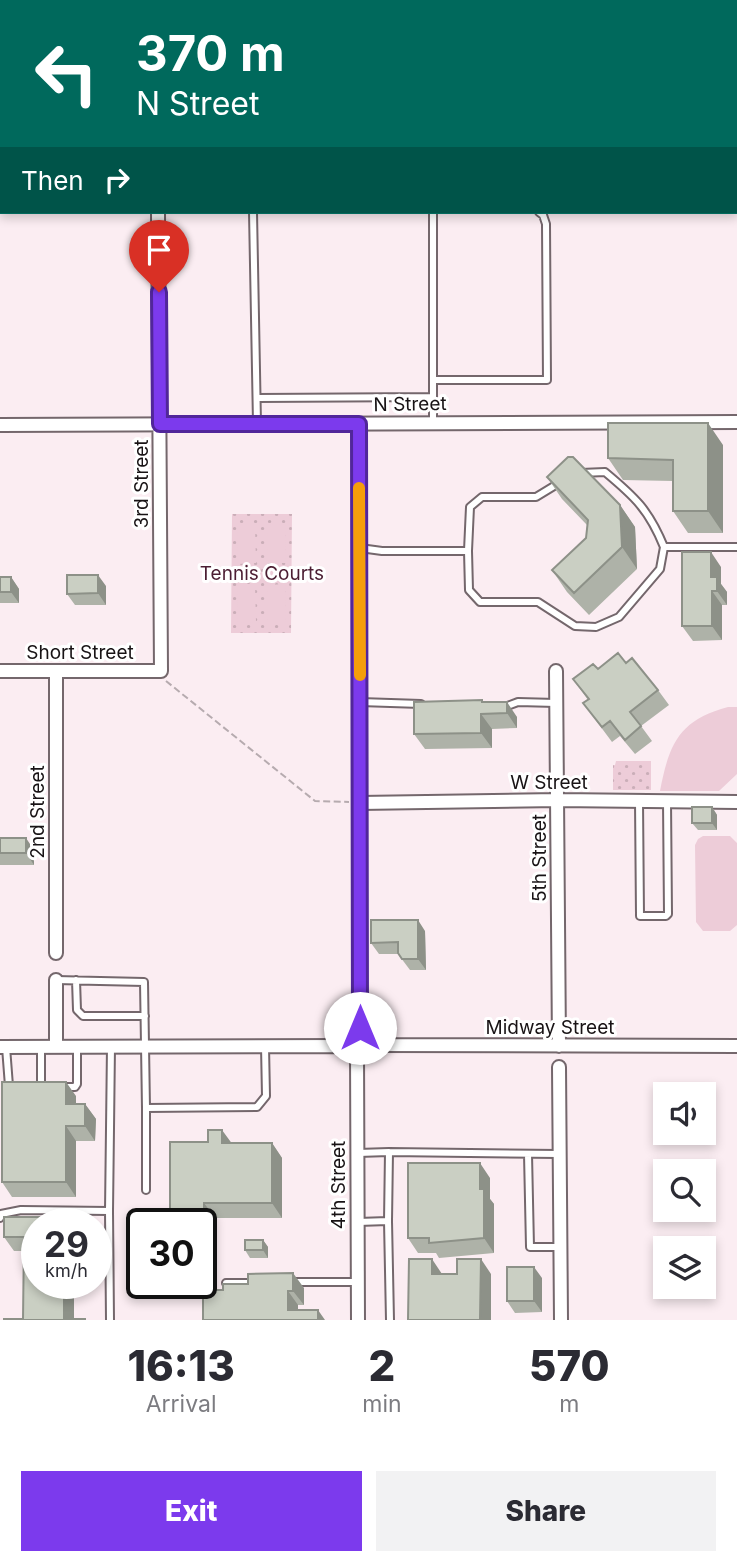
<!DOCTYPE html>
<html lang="en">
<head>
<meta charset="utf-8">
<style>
	:root { --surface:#fff; --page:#f2f2f3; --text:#2b2b33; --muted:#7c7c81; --accent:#7c3aed }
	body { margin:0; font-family:Inter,sans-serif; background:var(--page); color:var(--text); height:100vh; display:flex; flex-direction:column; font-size:26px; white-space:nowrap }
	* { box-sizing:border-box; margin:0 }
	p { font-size:23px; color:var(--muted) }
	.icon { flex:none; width:38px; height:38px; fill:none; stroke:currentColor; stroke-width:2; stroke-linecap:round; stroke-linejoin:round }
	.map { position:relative; height:1320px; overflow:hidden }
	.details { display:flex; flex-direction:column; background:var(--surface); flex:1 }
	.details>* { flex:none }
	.top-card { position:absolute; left:0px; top:0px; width:738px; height:214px; box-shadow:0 4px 10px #0003; background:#00695c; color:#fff; overflow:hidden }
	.fabs { position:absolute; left:653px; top:1082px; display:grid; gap:14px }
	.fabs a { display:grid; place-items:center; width:63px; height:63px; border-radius:0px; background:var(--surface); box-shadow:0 4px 10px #0003; font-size:35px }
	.speed { position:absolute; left:21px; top:1208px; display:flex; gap:14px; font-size:35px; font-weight:700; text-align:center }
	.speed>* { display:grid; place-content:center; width:91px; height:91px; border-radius:50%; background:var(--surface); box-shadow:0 4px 10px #0003; line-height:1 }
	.speed small { font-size:18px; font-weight:400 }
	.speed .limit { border:4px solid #111; border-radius:10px; background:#fff; color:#111 }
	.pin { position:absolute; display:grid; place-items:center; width:60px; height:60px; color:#fff; margin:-72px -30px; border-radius:50% 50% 50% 0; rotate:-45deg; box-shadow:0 0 7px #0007 }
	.pin .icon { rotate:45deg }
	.me { position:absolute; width:77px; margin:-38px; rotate:0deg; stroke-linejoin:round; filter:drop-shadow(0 0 5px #0008) }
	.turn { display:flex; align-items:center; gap:24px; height:147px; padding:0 21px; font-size:32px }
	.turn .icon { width:91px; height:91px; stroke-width:2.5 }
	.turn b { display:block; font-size:49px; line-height:60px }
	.then { display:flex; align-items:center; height:66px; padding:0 21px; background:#0003; gap:14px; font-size:26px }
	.eta { display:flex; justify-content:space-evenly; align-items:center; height:119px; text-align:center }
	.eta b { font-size:42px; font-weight:800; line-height:49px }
	.action { display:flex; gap:14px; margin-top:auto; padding:14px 21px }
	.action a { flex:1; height:80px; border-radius:0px; background:var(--accent); color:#fff; font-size:28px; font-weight:800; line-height:80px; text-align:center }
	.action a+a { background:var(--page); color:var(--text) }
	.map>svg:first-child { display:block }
	.park { fill:url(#park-dots) }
	.garden { fill:#edccd8 }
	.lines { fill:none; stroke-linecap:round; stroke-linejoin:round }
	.stream { stroke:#b896a3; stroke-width:3.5 }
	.service-casing { stroke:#74676c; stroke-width:10 }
	.minor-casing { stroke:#74676c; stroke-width:16 }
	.tertiary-casing { stroke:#74676c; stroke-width:18 }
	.path { stroke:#b6abaf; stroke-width:2; stroke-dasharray:7 3.5; stroke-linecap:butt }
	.service { stroke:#fff; stroke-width:6 }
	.minor { stroke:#fff; stroke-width:12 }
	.tertiary { stroke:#fff; stroke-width:14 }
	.wall { fill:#aeb2a8 }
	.shaded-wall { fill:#8d9188 }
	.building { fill:#cacfc3; stroke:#8d9188; stroke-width:2 }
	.route-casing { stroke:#51269a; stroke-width:18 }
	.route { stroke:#7c3aed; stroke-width:12 }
	.slow { stroke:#f59e0b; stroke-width:12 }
	.labels { text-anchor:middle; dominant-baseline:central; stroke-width:6; stroke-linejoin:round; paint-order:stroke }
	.street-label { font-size:19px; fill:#181315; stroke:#fff }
	.park-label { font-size:19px; fill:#4c1e33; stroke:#fff }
</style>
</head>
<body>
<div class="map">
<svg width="737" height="1320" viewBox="0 0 737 1320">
	<defs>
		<pattern id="park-dots" width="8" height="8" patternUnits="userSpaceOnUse" patternTransform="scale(1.75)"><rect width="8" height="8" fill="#edccd8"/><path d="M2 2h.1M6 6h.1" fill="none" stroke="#caaeb8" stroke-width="1.8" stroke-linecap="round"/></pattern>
	</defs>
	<rect width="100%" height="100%" fill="#fbedf2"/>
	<path class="park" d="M232,514H292L291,633H231Z
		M616,761H651V790H613V765H615Z"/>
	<path class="garden" d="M285,524L286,563H268L267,525Z
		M237,525H255L256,563L238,564Z
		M237,584H255L256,622L238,623Z
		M285,584L286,623H268L267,585Z
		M728,707H737V774L719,791H660C669,744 679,720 728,707Z
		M703,836H730L737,843V925L730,931H703L696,922L695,845L698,839Z"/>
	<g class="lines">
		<path class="stream" d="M659,0L663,2"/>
		<g class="service-casing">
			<path id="service" d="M253,212L257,423
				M433,212V380
				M257,398L433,397
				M433,423V380H547L546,224L543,215L539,212
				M581,473L605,472C635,497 649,510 664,547H737
				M360,548L382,551H468L470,507L482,497H536L559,483
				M468,551L469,590L480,602H538L575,626L596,627L619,617L660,569L664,547
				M360,702L421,704
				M502,708L518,702L556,703
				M639,801L640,916H666L668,914L667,801
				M56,980L144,982L146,1108L257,1107L266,1096L265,1046
				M76,980L77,1010L83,1016H145
				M6,1047L9,1086
				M41,1047V1087
				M61,1087H75L77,1084V1046
				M146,1108V1190
				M389,1152L559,1154
				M358,1153L389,1152L388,1221
				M528,1154L530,1247H561
				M109,1211L111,1046
				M0,1218L1,1214L21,1210L109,1211L110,1320
				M358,1222L388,1221L390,1320
				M293,1282H358
				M226,1283H255"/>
		</g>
		<g class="minor-casing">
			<path id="minor" d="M358,0V2
				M158,2V0
				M359,424L360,1028L365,1039L375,1045L737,1046
				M0,425L737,422
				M0,671H161L158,212
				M56,671V953
				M556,671L559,1046
				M360,803L558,800L737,802
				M56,1046V980
				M0,1047L346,1046L357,1050L358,1320
				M559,1067L561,1320"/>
		</g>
		<g class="tertiary-casing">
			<path id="tertiary" d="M0,43L1,44"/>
		</g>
		<path class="path" d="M166,681L315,801L349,802"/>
		<use href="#service" class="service"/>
		<use href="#minor" class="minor"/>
		<use href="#tertiary" class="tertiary"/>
	</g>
	<path class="wall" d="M723,445V533H688L673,511V481L623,480L608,458Z
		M547,477L620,505L635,527L637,569L589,615L567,592L552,570L586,538L587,525L562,499Z
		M721,567V584L727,592V605H722V640L693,641L682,626Z
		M0,577H11L19,589V603H0Z
		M106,586V605H75L67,594Z
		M626,663L658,690L669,705L641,726L652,741L635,754L620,736L612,742L583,703L588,700L573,679L598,669Z
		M482,700L483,702L517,717V728L492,729V748L425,749L414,734Z
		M712,807L717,815V830H698L692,823Z
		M0,838L34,850V865H0Z
		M425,931L426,970H410L398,954H379L371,943Z
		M76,1096V1104H85L96,1119L95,1141H76V1197H12L2,1182Z
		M231,1143H272L282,1158V1218H215V1246H201V1223H170Z
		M490,1178V1199L494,1204V1253L439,1258L436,1253H418L408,1238Z
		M37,1223L74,1319H85L86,1320H4L23,1319L24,1251H14L4,1237Z
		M263,1240L268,1247V1258H250L245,1250Z
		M542,1278V1312L515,1313L507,1301Z
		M304,1288V1305H298V1310L325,1320L223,1290Z"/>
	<path class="shaded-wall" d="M708,423L723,445V533L708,511Z
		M620,505L635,527L637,569L622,547Z
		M711,552L721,567V584L727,592V605L717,591L711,577Z
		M98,575L106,586V605L98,593Z
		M11,577L19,589V603L11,592Z
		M712,591L722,605V640L712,626Z
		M507,702L517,717V728L507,713Z
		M481,714L492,729V748L481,733Z
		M712,807L717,815V830L712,823Z
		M26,838L34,850V865L26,853Z
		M418,920L425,931L426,970L418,959Z
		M66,1082L76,1096V1118L66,1104Z
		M85,1104L96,1119L95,1141L85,1126Z
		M66,1126L76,1141V1197L66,1182Z
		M222,1130L233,1145L222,1143Z
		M272,1143L282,1158V1218L272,1203Z
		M480,1163L490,1178V1199L494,1204V1253L484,1238L480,1189Z
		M204,1203L215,1218V1246L204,1231Z
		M263,1240L268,1247V1258L263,1250Z
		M432,1259L442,1274H432Z
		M481,1259L491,1274V1320H480Z
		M534,1267L542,1278V1312L534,1301Z
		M293,1273L304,1288V1305L293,1291Z
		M64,1283H74V1320L64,1319Z
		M288,1291L298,1305V1320L288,1310Z
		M318,1310L325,1320H318Z"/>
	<path class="building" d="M608,423H708V511H673V460L608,458Z
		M568,457H573L620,505L622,547L574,593L552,570L586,538L588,520L547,477Z
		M682,552H711V577H717V591H712V626H682Z
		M67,575H98V593L67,594Z
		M0,577H11V592H0Z
		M618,653L626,663L632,658L658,690L630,712L641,726L625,740L610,721L602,727L583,703L589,699L573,679L593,664L598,669Z
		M482,700V702H507V713L481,714V733L414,734V702Z
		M692,807H712V823H692Z
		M0,838H26V853H0Z
		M371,920H418V959H402L398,953V942L371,943Z
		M2,1082H66V1104H85V1126H66V1182H2Z
		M208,1130H222V1143H272V1203H204V1231H201V1223H170V1142H208Z
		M408,1163H480V1189H484V1238L429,1243V1238H408Z
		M4,1217H79V1223H37V1283H64V1319H85V1320H4V1319H23L24,1237H4Z
		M245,1240H263V1250H245Z
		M409,1259H432V1274H457V1259H481L480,1320H408Z
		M507,1267H534V1301H507Z
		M293,1273V1291H288V1310H318V1320H203V1290H223V1284H248V1274Z"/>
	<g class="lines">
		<g class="route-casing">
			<path id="route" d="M159,292L160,424H359L360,1028"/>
		</g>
		<use href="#route" class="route"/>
		<path class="slow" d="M359,488L360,675"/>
	</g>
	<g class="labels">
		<g class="street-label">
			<text transform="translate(410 404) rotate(-1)">N Street</text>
			<text transform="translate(141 484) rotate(-90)">3rd Street</text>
			<text x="80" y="652">Short Street</text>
			<text x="549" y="782">W Street</text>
			<text transform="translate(37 812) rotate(-90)">2nd Street</text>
			<text transform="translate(539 858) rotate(-90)">5th Street</text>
			<text x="550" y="1027">Midway Street</text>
			<text transform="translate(338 1185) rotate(-90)">4th Street</text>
		</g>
		<g class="park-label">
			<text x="262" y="573">Tennis Courts</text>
		</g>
	</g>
</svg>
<div class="fabs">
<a><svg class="icon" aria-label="sound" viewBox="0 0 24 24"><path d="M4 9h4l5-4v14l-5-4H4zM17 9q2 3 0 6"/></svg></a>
<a><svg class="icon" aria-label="search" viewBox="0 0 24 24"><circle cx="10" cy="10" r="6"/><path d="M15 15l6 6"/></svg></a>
<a><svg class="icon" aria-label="layers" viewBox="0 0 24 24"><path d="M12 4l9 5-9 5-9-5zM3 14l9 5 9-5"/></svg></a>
</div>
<div class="speed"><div>29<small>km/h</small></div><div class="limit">30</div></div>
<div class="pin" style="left:159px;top:292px;background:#d93025"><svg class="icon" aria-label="arrive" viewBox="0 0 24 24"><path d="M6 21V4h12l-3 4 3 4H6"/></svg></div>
<svg class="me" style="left:360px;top:1028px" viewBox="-20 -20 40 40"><circle r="19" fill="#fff"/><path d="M0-13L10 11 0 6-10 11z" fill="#7c3aed"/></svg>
<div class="top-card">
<div class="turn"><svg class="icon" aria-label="left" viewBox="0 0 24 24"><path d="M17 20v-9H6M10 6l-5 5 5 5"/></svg><div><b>370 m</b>N Street</div></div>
<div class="then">Then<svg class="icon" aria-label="right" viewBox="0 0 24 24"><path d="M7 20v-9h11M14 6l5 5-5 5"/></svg></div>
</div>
</div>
<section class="details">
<div class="eta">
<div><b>16:13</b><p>Arrival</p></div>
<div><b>2</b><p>min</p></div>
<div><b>570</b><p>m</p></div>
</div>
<div class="action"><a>Exit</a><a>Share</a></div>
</section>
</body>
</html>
